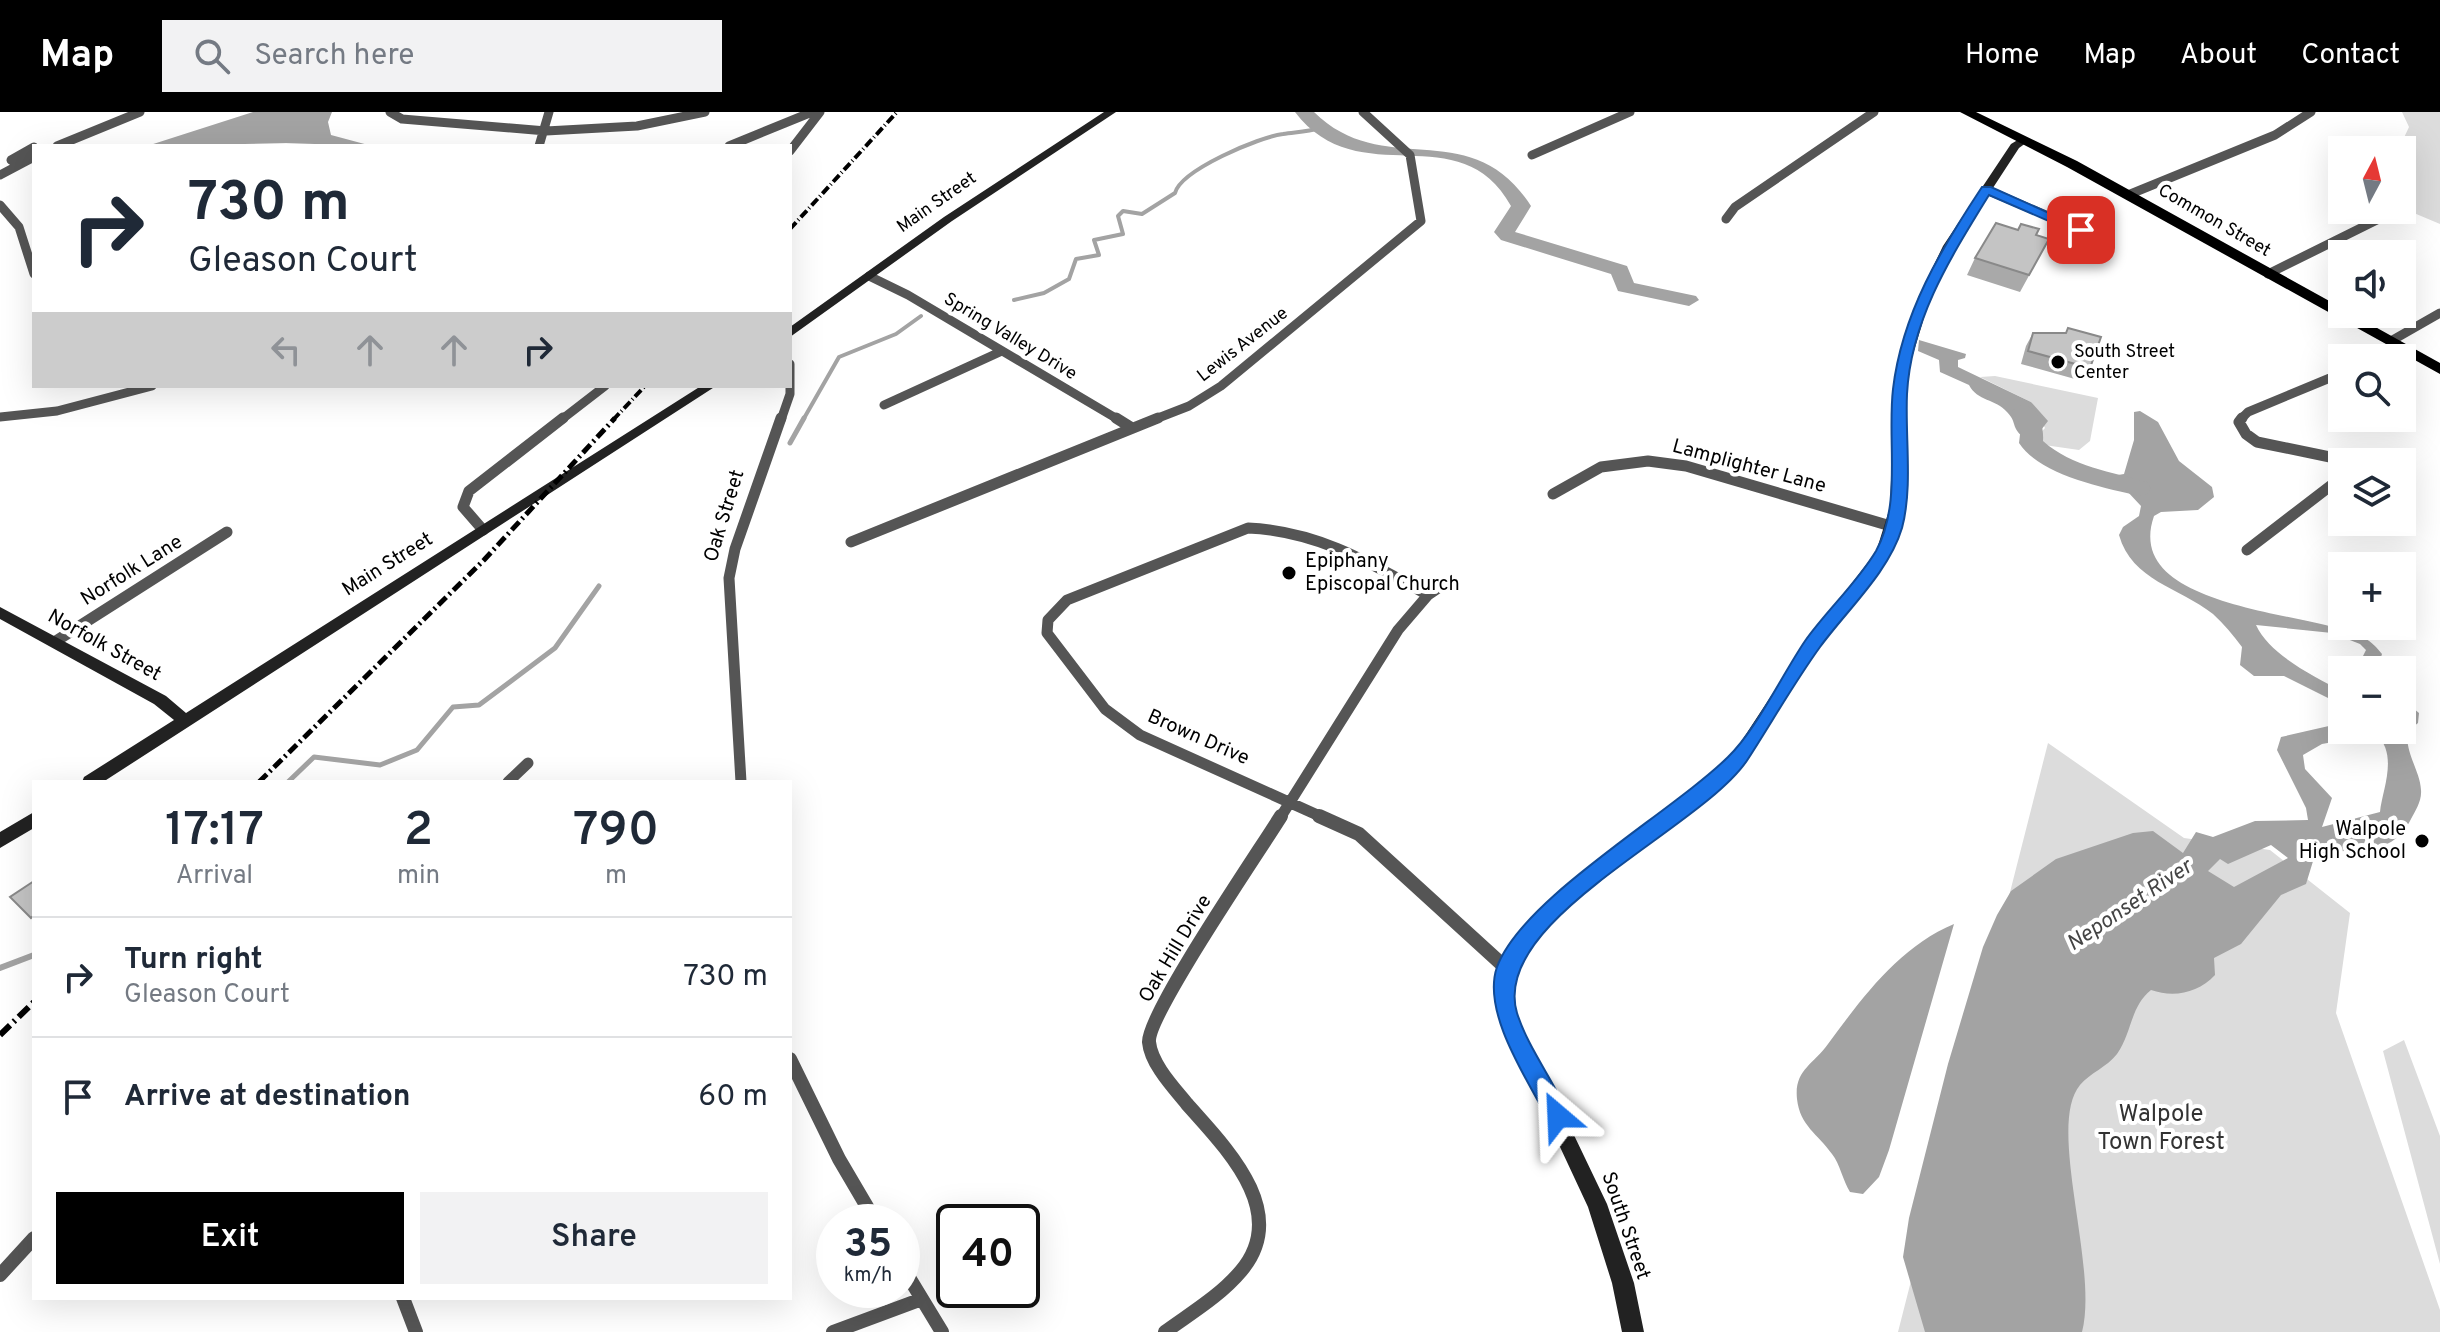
<!DOCTYPE html>
<html lang="en">
<head>
<meta charset="utf-8">
<style>
	:root { --surface:#fff; --page:#f2f2f3; --text:#1f2937; --muted:#747a83; --line:#e0e1e3; --accent:#000 }
	body { margin:0; font-family:Overpass,sans-serif; background:var(--page); color:var(--text); height:100vh; display:flex; flex-direction:column; font-size:30px; white-space:nowrap }
	* { box-sizing:border-box; margin:0 }
	p { font-size:26px; color:var(--muted) }
	.icon { flex:none; width:44px; height:44px; fill:none; stroke:currentColor; stroke-width:2; stroke-linecap:round; stroke-linejoin:round }
	.map { position:relative; flex:1; overflow:hidden }
	.details { position:absolute; left:32px; top:668px; width:760px; height:520px; display:flex; flex-direction:column; background:var(--surface); border-radius:0px; box-shadow:0 8px 32px #0002 }
	.details>* { flex:none }
	.hud { position:absolute; left:32px; top:32px; width:760px; height:244px; border-radius:0px; box-shadow:0 8px 32px #0002; background:#fff; color:var(--text); overflow:hidden }
	.needle { width:52px; rotate:7deg }
	.fabs { position:absolute; left:2328px; top:24px; display:grid; gap:16px }
	.fabs a { display:grid; place-items:center; width:88px; height:88px; border-radius:0px; background:var(--surface); box-shadow:0 8px 32px #0002; font-size:40px }
	.speed { position:absolute; left:816px; top:1092px; display:flex; gap:16px; font-size:40px; font-weight:700; text-align:center }
	.speed>* { display:grid; place-content:center; width:104px; height:104px; border-radius:50%; background:var(--surface); box-shadow:0 8px 32px #0002; line-height:1 }
	.speed small { font-size:20px; font-weight:400 }
	.speed .limit { border:4px solid #111; border-radius:12px; background:#fff; color:#111 }
	.pin { position:absolute; display:grid; place-items:center; width:68px; height:68px; color:#fff; margin:-34px; border-radius:16px; box-shadow:0 4px 12px #0006 }
	.me { position:absolute; width:88px; margin:-44px; rotate:334deg; stroke-linejoin:round; filter:drop-shadow(0 0 6px #0008) }
	.turn { display:flex; align-items:center; gap:28px; height:168px; padding:0 24px; font-size:36px }
	.turn .icon { width:104px; height:104px; stroke-width:2.5 }
	.turn b { display:block; font-size:56px; line-height:68px }
	.lanes { display:flex; align-items:center; height:76px; padding:0 24px; background:#0003; justify-content:center; gap:40px; direction:ltr }
	.lanes .off { opacity:.35 }
	.eta { display:flex; justify-content:space-evenly; align-items:center; height:136px; text-align:center }
	.eta b { font-size:48px; font-weight:600; line-height:56px }
	.primary-button { display:flex; gap:16px; margin-top:auto; padding:16px 24px }
	.primary-button a { flex:1; height:92px; border-radius:0px; background:var(--accent); color:#fff; font-size:32px; font-weight:600; line-height:92px; text-align:center }
	.primary-button a+a { background:var(--page); color:var(--text) }
	ul { padding:0; list-style:none }
	li { display:flex; align-items:center; gap:24px; height:120px; padding:0 24px; border-top:2px solid var(--line) }
	li div { flex:1 }
	li b { display:block; font-size:30px }
	li em { font-style:normal }
	header { display:flex; align-items:center; gap:48px; box-sizing:border-box; height:112px; padding:0 40px; background:var(--accent); color:#fff }
	header strong { font-size:38px }
	nav { display:flex; gap:44px; margin-inline-start:auto; font-size:28px }
	.search { width:560px; height:72px; background:var(--page); display:flex; align-items:center; gap:20px; box-sizing:border-box; padding:0 28px; border-radius:0px; color:var(--muted); font-size:30px }
	.map>svg:first-child { display:block }
	.green { fill:#dcdcdc }
	.water { fill:#a3a3a3; fill-rule:evenodd }
	.lines { fill:none; stroke-linecap:round; stroke-linejoin:round }
	.stream-far2 { stroke:#a3a3a3; stroke-width:4 }
	.stream-far1 { stroke:#a3a3a3; stroke-width:5 }
	.stream { stroke:#a3a3a3; stroke-width:6 }
	.river { fill:#a3a3a3; fill-rule:evenodd }
	.street-far2 { stroke:#555; stroke-width:9 }
	.street-far1 { stroke:#555; stroke-width:11 }
	.street { stroke:#555; stroke-width:14 }
	.secondary { fill:#222; fill-rule:evenodd }
	.primary { fill:#000; fill-rule:evenodd }
	.rail-far2 { stroke:#000; stroke-width:4; stroke-dasharray:9 3 1 3; stroke-linecap:butt }
	.rail-far1 { stroke:#000; stroke-width:5; stroke-dasharray:11 4 2 4; stroke-linecap:butt }
	.rail { stroke:#000; stroke-width:6; stroke-dasharray:14 5 2 5; stroke-linecap:butt }
	.wall { fill:#a9a9a9 }
	.building { fill:#c4c4c4; stroke:#898989; stroke-width:2 }
	.route { fill:#1a73e8; stroke:#114b97; stroke-width:2 }
	.poi-dot { fill:#000; stroke:#fff; stroke-width:3 }
	.labels { text-anchor:middle; dominant-baseline:central; stroke-width:8; stroke-linejoin:round; paint-order:stroke }
	.far-street-label { font-size:18px; fill:#000; stroke:#fff }
	.far-poi-label { font-size:18px; fill:#000; stroke:#fff; text-anchor:start }
	.street-label { font-size:20px; fill:#000; stroke:#fff }
	.poi-label { font-size:20px; fill:#000; stroke:#fff; text-anchor:start }
	.water-label { font-size:22px; font-style:italic; fill:#444; stroke:#fff }
	.near-park-label { font-size:24px; fill:#333; stroke:#fff }
</style>
</head>
<body>
<header>
<strong>Map</strong>
<div class="search"><svg class="icon" aria-label="search" viewBox="0 0 24 24"><circle cx="10" cy="10" r="6"/><path d="M15 15l6 6"/></svg>Search here</div>
<nav><a>Home</a><a>Map</a><a>About</a><a>Contact</a></nav>
</header>
<div class="map">
<svg width="2440" height="1220" viewBox="0 0 2440 1220">
	<rect width="100%" height="100%" fill="#fff"/>
	<path class="green" d="M2402,0H2440V112L2402,96V38H2389L2401,32L2409,15Z
		M1995,264L2098,286L2090,329L2079,338L2031,331L2045,316L2031,290L1980,265Z
		M2048,631L2184,726L2270,738L2350,801L2336,901L2440,1198V1220H1898Z
		M2404,928L2440,1024V1152L2383,939Z"/>
	<path class="water" d="M253,0H332L328,10L331,23L372,34L286,31L147,34Z
		M1919,228L1966,242L1965,246L1958,248V255L2031,290L2048,309L2031,331C2008,316 2019,312 2007,300C1996,287 1977,289 1969,273L1940,260L1939,248L1918,239Z
		M2140,299L2158,310L2179,349L2212,375L2214,385L2198,398L2161,400L2154,404C2121,499 2316,499 2364,526C2372,530 2377,536 2382,542L2377,558H2356L2366,538L2360,532L2332,521L2256,513C2270,543 2313,564 2342,579V593L2284,564H2254L2240,553L2242,535C2233,523 2224,512 2213,502C2179,475 2132,469 2119,423L2123,415L2139,404L2141,394L2126,378L2104,370L2106,365L2124,362L2134,328V300Z
		M2402,587L2419,601L2418,611L2408,619C2404,640 2420,658 2421,678C2422,689 2415,699 2411,707C2389,751 2351,730 2314,746L2306,772L2281,783L2241,832L2214,846L2215,863C2198,881 2174,886 2151,878C2130,895 2132,921 2117,942C2107,955 2090,961 2080,973C2046,1014 2099,1155 2082,1220H1925L1903,1145L1909,1106L1948,952L1983,835L1997,803L2011,779L2056,747L2133,721L2153,719L2183,741L2196,720L2213,725L2255,709L2308,708L2306,696L2277,638L2281,625L2342,611V618H2402ZM2376,622C2399,643 2382,678 2380,700L2322,715L2332,686L2305,657L2303,643L2322,632ZM2271,733L2288,746L2234,775L2208,759L2220,747L2228,752Z
		M1954,812L1889,1038L1879,1065L1863,1082L1850,1080C1843,1069 1840,1052 1832,1042C1818,1022 1800,1014 1797,987C1794,958 1813,953 1828,932C1862,886 1899,835 1954,812Z"/>
	<g class="lines">
		<path class="stream-far2" d="M1014,188L1044,181L1069,167L1076,147L1099,143L1094,128L1123,122L1118,104L1123,99L1142,102L1175,81C1181,58 1259,25 1283,22C1296,20 1307,20 1320,16
			M803,308L839,245L896,222L921,204"/>
		<path class="stream-far1" d="M790,331L804,306
			M288,670L314,645L380,653L417,638L453,595L479,593L555,536L599,474"/>
		<path class="stream" d="M0,856L34,843"/>
		<path class="river" d="M1295,0H1314C1385,70 1471,0 1531,94L1515,120L1627,154L1634,171L1696,184L1699,188L1689,194L1618,179L1611,162L1501,128L1494,120L1511,94C1460,1 1359,84 1295,0Z
			M2023,292C2039,296 2044,314 2043,329C2072,355 2112,360 2147,370L2151,376L2147,382L2139,384C2103,375 2041,364 2019,331L2021,314L2012,299Z"/>
		<path class="street-far2" d="M390,0L402,7L546,19L637,14L705,0
			M57,34L140,0
			M539,34L549,0
			M729,34L812,0
			M790,39L820,0
			M1532,43L1630,0
			M18,53L11,48L34,35
			M0,63L34,45
			M1987,78L2104,128
			M2128,83L2275,23L2311,0
			M0,93L19,115L34,162
			M1726,107L1735,95L1874,0
			M2268,162L2393,100
			M869,164L908,183L1119,308
			M2391,229L2440,201
			M2382,246L2405,237
			M884,293L1002,239
			M0,305L57,299L152,274
			M561,308L605,274
			M781,308L790,282V252
			M1153,308L1189,294L1221,274L1421,109L1410,43L1363,0
			M2240,308L2248,300L2342,261"/>
		<path class="street-far1" d="M1116,306L1132,316
			M2242,306L2239,310L2246,322L2257,330L2354,350
			M1553,382L1601,355L1648,349L1686,354L1894,415
			M483,418L463,395L469,379L563,306
			M851,430L1158,306
			M2247,438L2342,365
			M56,529L227,420
			M508,670L528,651
			M741,670L729,466L735,437L781,306
			M1280,706L1398,518L1428,483L1450,468
			M1324,706L1140,623L1105,597L1047,521L1048,508L1067,488L1248,416C1317,419 1369,450 1428,483"/>
		<path class="street" d="M1319,704L1359,722L1507,857
			M790,947L839,1047L876,1110
			M902,1154L942,1220
			M0,1163L34,1126
			M403,1186L416,1220
			M833,1220L922,1187
			M1165,1220C1191,1201 1220,1184 1241,1159C1291,1100 1226,1036 1187,992C1174,976 1151,952 1149,930C1147,903 1260,738 1281,704"/>
		<path class="secondary" d="M1104,0H1116L952,109L790,225V215L944,105Z
			M2021,26L2030,28L2019,36L1955,134L1930,186L1907,262L1904,395L1890,441L1817,537L1745,652L1712,683L1563,798L1525,840L1516,858L1513,880L1516,902L1607,1092L1634,1171L1644,1220H1622L1612,1171L1588,1095L1498,902L1495,880L1498,857L1513,828L1551,788L1700,673L1733,642L1807,529L1876,440L1890,395L1895,262L1918,186L1943,134L2011,32Z
			M701,274H716L103,670H82L84,665L174,608L154,592L0,507V495L166,584L186,601Z
			M34,700V716L0,736V720Z"/>
		<path class="primary" d="M1960,0H1976L2077,49L2342,196V202H2352L2440,251V262L2067,55Z"/>
		<path class="rail-far2" d="M790,117L897,0
			M613,308L645,274"/>
		<path class="rail-far1" d="M259,670L484,448L615,306"/>
		<path class="rail" d="M0,923L34,890"/>
	</g>
	<path class="wall" d="M2036,123L2049,127L2020,180L1967,163L1975,146Z
		M2033,221L2090,256L2082,269L2021,252L2026,234Z"/>
	<path class="building" d="M1996,111L2018,118L2021,112L2039,117L2036,123L2049,127L2029,163L1975,146Z
		M2068,216L2101,225L2090,256L2028,239L2033,221H2066Z
		M34,769V803L31,806L10,785Z"/>
	<path class="route" d="M1982,75H1991L2087,118L2076,121L1989,83C1951,145 1911,207 1907,282C1905,325 1913,375 1902,416C1889,460 1847,498 1820,535C1794,571 1772,610 1748,647C1703,717 1489,807 1517,901C1528,936 1554,969 1569,1004L1566,1011L1558,1014L1550,1011C1529,970 1481,901 1497,855C1522,786 1671,701 1728,645C1756,618 1782,563 1805,529C1827,498 1857,471 1876,439C1902,392 1887,328 1893,277C1902,201 1941,137 1982,75Z"/>
	<g class="poi-dot">
		<circle cx="2058" cy="250" r="8"/>
		<circle cx="1289" cy="461" r="8"/>
		<circle cx="2422" cy="729" r="8"/>
	</g>
	<g class="labels">
		<g class="far-street-label">
			<text transform="translate(937 91) rotate(-35)">Main Street</text>
			<text transform="translate(2214 109) rotate(30)">Common Street</text>
			<text transform="translate(1010 225) rotate(31)">Spring Valley Drive</text>
			<text transform="translate(1243 233) rotate(-38)">Lewis Avenue</text>
		</g>
		<g class="far-poi-label">
			<text x="2074" y="240">South Street<tspan x="2074" dy="21">Center</tspan></text>
		</g>
		<g class="street-label">
			<text transform="translate(1749 355) rotate(15)">Lamplighter Lane</text>
			<text transform="translate(725 404) rotate(-73)">Oak Street</text>
			<text transform="translate(388 453) rotate(-32)">Main Street</text>
			<text transform="translate(132 459) rotate(-32)">Norfolk Lane</text>
			<text transform="translate(104 534) rotate(29)">Norfolk Street</text>
			<text transform="translate(1198 626) rotate(24)">Brown Drive</text>
			<text transform="translate(1176 837) rotate(-59)">Oak Hill Drive</text>
			<text transform="translate(1625 1114) rotate(71)">South Street</text>
		</g>
		<g class="poi-label">
			<text x="1305" y="450">Epiphany<tspan x="1305" dy="23">Episcopal Church</tspan></text>
			<text x="2406" y="718" text-anchor="end">Walpole<tspan x="2406" dy="23">High School</tspan></text>
		</g>
		<g class="water-label">
			<text transform="translate(2130 794) rotate(-34)">Neponset River</text>
		</g>
		<g class="near-park-label">
			<text x="2161" y="1003">Walpole<tspan x="2161" dy="28">Town Forest</tspan></text>
		</g>
	</g>
</svg>
<div class="fabs">
<a><svg class="needle" viewBox="-14 -14 28 28"><path d="M0-13l5 13h-10z" fill="#e53935"/><path d="M0 13l5-13h-10z" fill="#747a83"/></svg></a>
<a><svg class="icon" aria-label="sound" viewBox="0 0 24 24"><path d="M4 9h4l5-4v14l-5-4H4zM17 9q2 3 0 6"/></svg></a>
<a><svg class="icon" aria-label="search" viewBox="0 0 24 24"><circle cx="10" cy="10" r="6"/><path d="M15 15l6 6"/></svg></a>
<a><svg class="icon" aria-label="layers" viewBox="0 0 24 24"><path d="M12 4l9 5-9 5-9-5zM3 14l9 5 9-5"/></svg></a>
<a>+</a>
<a>−</a>
</div>
<div class="speed"><div>35<small>km/h</small></div><div class="limit">40</div></div>
<div class="pin" style="left:2081px;top:118px;background:#d93025"><svg class="icon" aria-label="arrive" viewBox="0 0 24 24"><path d="M6 21V4h12l-3 4 3 4H6"/></svg></div>
<svg class="me" style="left:1558px;top:1004px" viewBox="-20 -20 40 40"><path d="M0-17L14 15 0 8-14 15z" fill="#1a73e8" stroke="#fff" stroke-width="4"/></svg>
<div class="hud">
<div class="turn"><svg class="icon" aria-label="right" viewBox="0 0 24 24"><path d="M7 20v-9h11M14 6l5 5-5 5"/></svg><div><b>730 m</b>Gleason Court</div></div>
<div class="lanes"><svg class="icon off" aria-label="left" viewBox="0 0 24 24"><path d="M17 20v-9H6M10 6l-5 5 5 5"/></svg><svg class="icon off" aria-label="ahead" viewBox="0 0 24 24"><path d="M12 20V5M6 11l6-6 6 6"/></svg><svg class="icon off" aria-label="ahead" viewBox="0 0 24 24"><path d="M12 20V5M6 11l6-6 6 6"/></svg><svg class="icon" aria-label="right" viewBox="0 0 24 24"><path d="M7 20v-9h11M14 6l5 5-5 5"/></svg></div>
</div>
<section class="details">
<div class="eta">
<div><b>17:17</b><p>Arrival</p></div>
<div><b>2</b><p>min</p></div>
<div><b>790</b><p>m</p></div>
</div>
<ul>
<li><svg class="icon" aria-label="right" viewBox="0 0 24 24"><path d="M7 20v-9h11M14 6l5 5-5 5"/></svg><div><b>Turn right</b><p>Gleason Court</p></div><em>730 m</em></li>
<li><svg class="icon" aria-label="arrive" viewBox="0 0 24 24"><path d="M6 21V4h12l-3 4 3 4H6"/></svg><div><b>Arrive at destination</b></div><em>60 m</em></li>
</ul>
<div class="primary-button"><a>Exit</a><a>Share</a></div>
</section>
</div>
</body>
</html>
